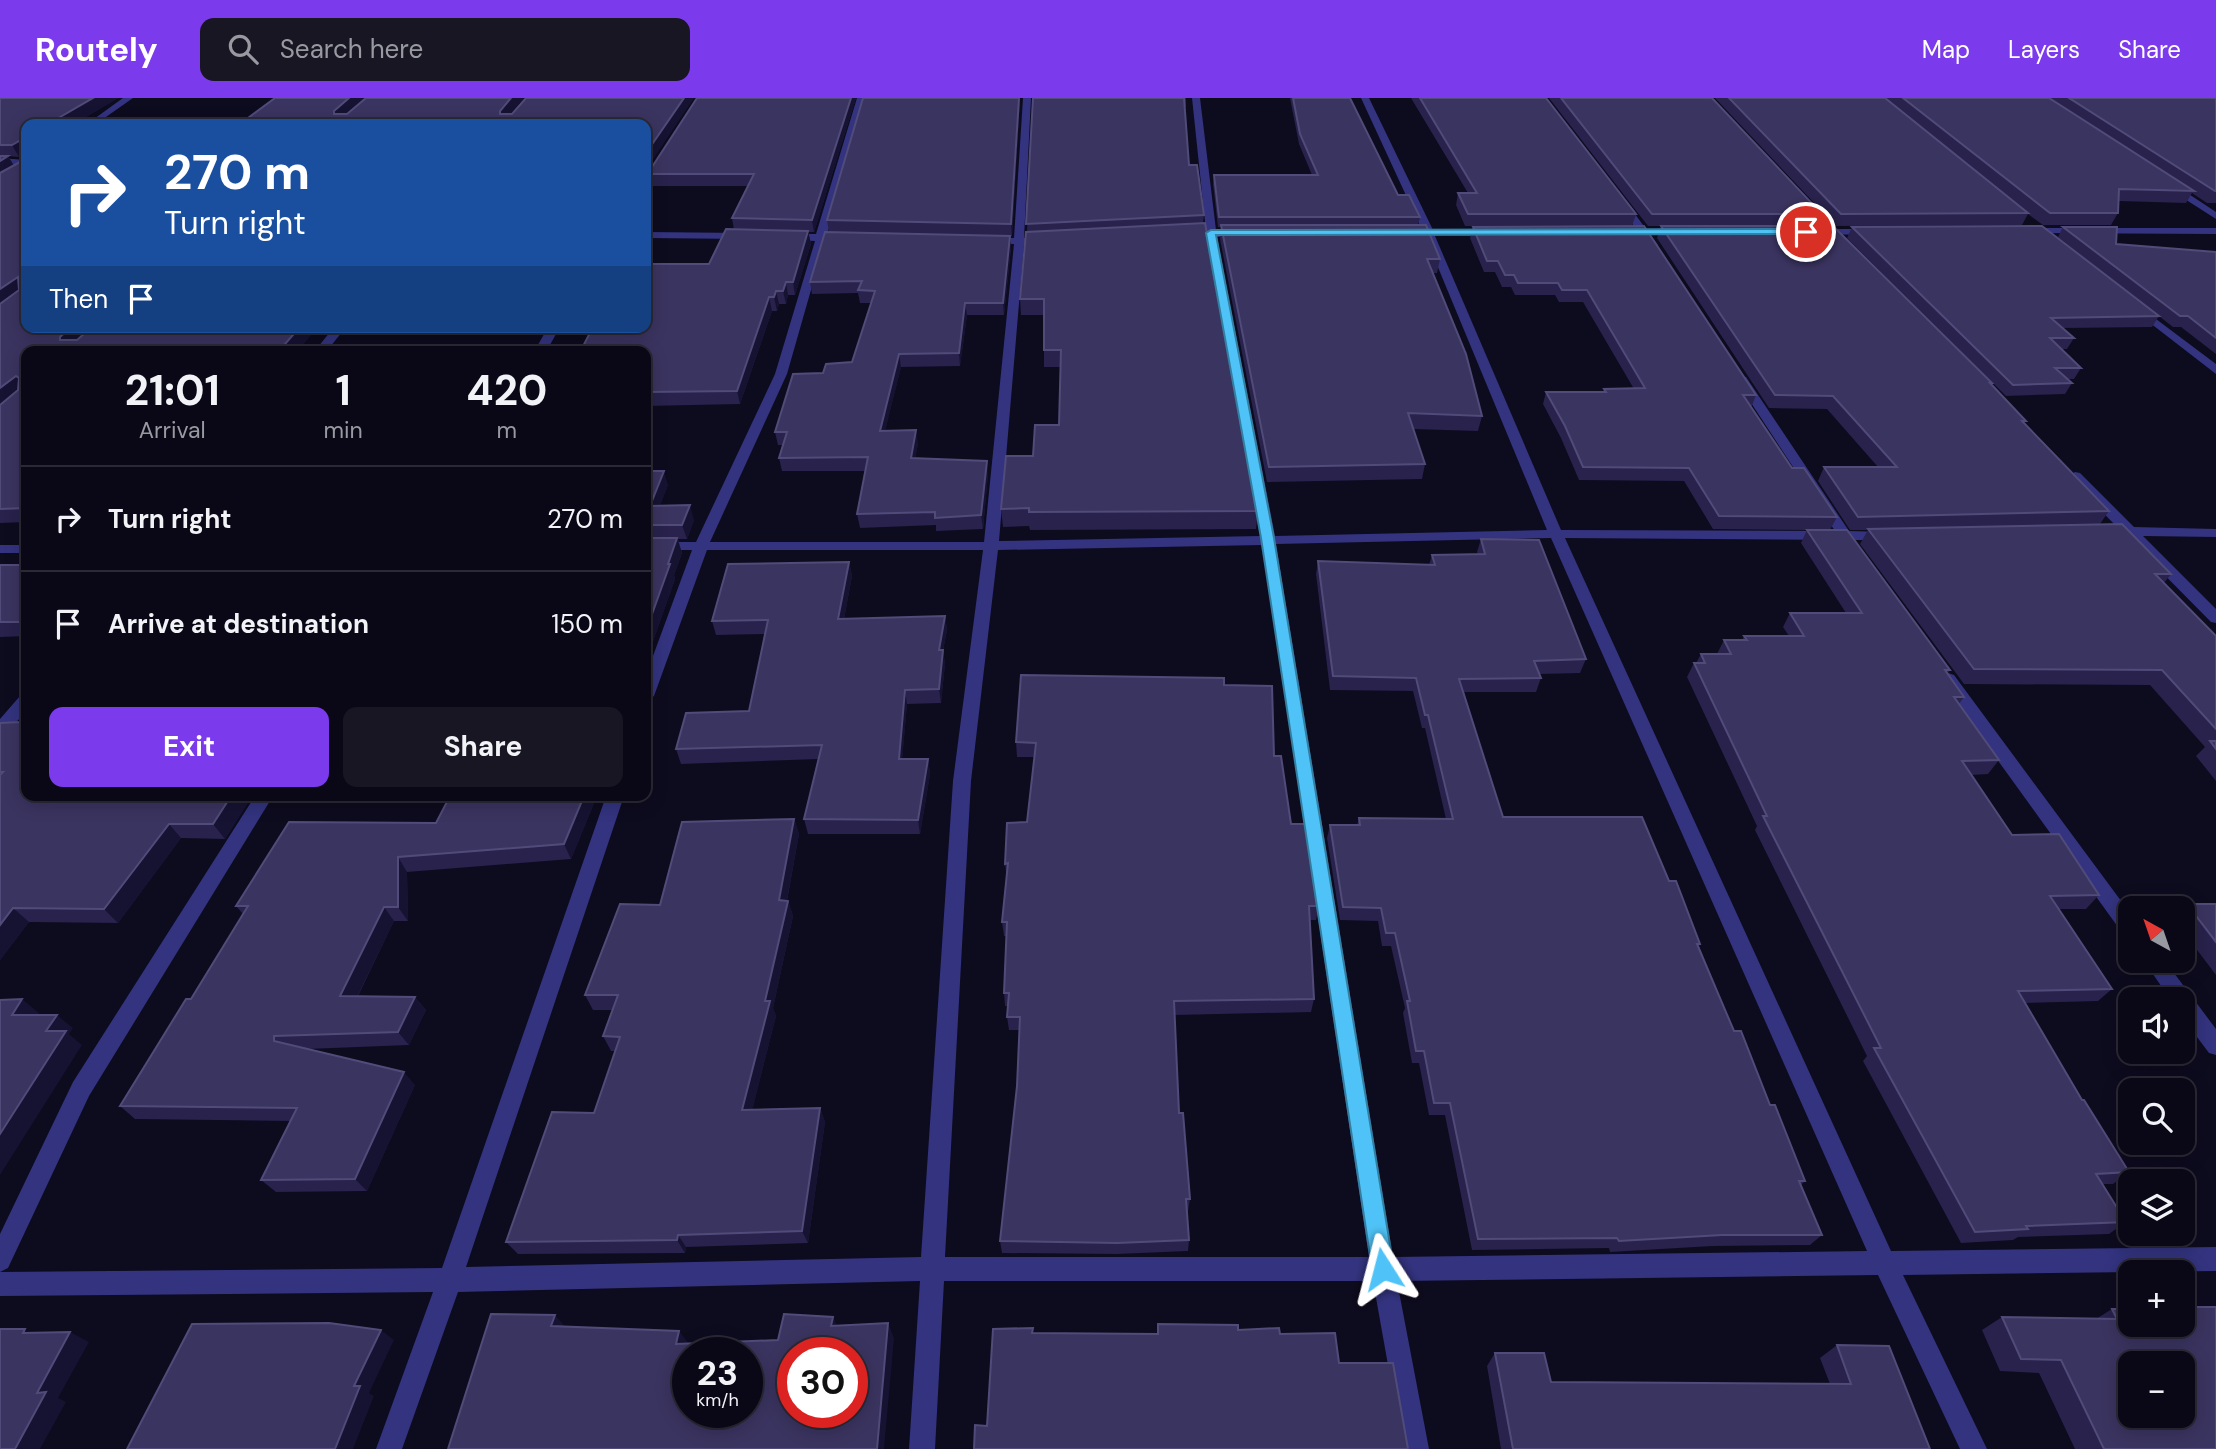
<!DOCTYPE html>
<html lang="en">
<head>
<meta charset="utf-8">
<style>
	:root { --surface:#0a0816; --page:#181623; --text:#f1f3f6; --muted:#999aa1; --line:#2a2935; --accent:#7c3aed }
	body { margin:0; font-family:"DM Sans",sans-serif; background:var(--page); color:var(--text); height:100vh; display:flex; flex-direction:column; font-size:26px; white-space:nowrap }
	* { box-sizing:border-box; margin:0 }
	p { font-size:23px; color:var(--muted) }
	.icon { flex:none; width:38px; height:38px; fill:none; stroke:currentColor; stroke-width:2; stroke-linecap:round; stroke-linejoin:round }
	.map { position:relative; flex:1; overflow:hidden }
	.drawer { position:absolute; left:21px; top:248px; width:630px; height:455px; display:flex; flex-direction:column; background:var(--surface); border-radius:14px; box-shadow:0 4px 18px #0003,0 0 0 2px var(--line) }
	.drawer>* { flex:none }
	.guide { position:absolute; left:21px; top:21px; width:630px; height:214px; border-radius:14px; box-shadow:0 4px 18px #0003,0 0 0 2px var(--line); background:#1a4fa0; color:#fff; overflow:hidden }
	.needle { width:46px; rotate:320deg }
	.tools { position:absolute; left:2118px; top:798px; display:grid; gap:14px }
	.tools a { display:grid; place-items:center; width:77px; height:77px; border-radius:14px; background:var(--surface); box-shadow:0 4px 18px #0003,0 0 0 2px var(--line); font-size:35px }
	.speed { position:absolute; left:672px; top:1239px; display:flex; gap:14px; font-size:35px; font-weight:700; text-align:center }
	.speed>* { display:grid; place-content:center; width:91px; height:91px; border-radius:50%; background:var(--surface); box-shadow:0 4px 18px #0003,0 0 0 2px var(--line); line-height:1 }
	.speed small { font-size:18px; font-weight:400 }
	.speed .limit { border:10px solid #d22; background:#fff; color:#111 }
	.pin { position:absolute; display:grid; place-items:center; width:60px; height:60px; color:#fff; margin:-30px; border:4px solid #fff; border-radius:50%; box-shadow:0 2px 7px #0007 }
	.me { position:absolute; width:77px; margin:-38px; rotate:351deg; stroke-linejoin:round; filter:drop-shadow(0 0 5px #0008) }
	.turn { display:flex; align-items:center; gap:24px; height:147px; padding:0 28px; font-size:32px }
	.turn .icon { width:91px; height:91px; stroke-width:2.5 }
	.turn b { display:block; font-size:49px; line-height:60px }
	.then { display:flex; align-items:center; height:66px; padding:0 28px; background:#0003; gap:14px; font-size:26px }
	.eta { display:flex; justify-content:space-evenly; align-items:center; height:119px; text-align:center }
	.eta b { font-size:42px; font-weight:700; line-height:49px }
	.primary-button { display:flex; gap:14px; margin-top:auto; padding:14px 28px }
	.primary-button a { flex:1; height:80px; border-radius:14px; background:var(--accent); color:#fff; font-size:28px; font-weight:700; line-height:80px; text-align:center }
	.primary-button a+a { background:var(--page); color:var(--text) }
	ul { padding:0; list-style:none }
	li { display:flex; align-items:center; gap:21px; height:105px; padding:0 28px; border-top:2px solid var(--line) }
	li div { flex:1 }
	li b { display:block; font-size:26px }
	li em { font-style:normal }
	header { display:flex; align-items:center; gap:42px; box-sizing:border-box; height:98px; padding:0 35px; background:var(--accent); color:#fff }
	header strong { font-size:33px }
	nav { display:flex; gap:38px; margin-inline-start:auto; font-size:24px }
	.search { width:490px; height:63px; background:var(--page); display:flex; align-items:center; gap:18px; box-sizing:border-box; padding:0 24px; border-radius:14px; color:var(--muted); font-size:26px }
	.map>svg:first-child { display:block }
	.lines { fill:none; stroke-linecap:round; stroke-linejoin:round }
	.minor { fill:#33337f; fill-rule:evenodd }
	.wall { fill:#28224c; fill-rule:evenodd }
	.shaded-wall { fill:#161232 }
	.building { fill:#3a3460; stroke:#504b79; stroke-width:2; fill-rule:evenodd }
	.route { fill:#4fc3f7; stroke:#337fa1; stroke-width:2 }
</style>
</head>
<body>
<header>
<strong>Routely</strong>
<div class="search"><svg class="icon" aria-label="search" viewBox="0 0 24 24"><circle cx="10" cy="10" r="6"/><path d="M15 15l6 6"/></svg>Search here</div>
<nav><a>Map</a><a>Layers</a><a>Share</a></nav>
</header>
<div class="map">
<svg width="2216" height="1351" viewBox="0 0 2216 1351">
	<rect width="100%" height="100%" fill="#0d0b1e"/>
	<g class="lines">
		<path class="minor" d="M123,0H133L96,26H87Z
			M857,0H865L827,137H844L849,140L844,143H825L787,276L710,444H984L1014,146H988L983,143L988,140H1014L1023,0H1031L1024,140H1047L1052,143L1047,146H1024L999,443L1260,438L1207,139H1184L1179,136L1184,133H1206L1192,0H1200L1216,132H1243L1248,135L1243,138L1217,139L1275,438L1547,432L1425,138H1408L1403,135L1408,132H1422L1361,0H1369L1433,132H1495L1500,135L1495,138H1435L1561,432L1835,433L1736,282L1742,278L1746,279L1849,433L1887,434L1894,438L1887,442H1855V448H1845L1841,442L1565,440L1891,1153L2216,1149V1173L1903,1177L1987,1351H1960L1878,1177L1397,1183L1429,1351H1403L1373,1183H944L935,1351H909L920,1183L458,1194L402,1351H376L433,1194L0,1198V1136L73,984L255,698H273L89,998L8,1170L0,1174L442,1170L606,698H624L466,1169L921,1159L953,683L983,452H707L654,598L646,604V577L692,452H646V444H696L775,276L815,143L788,142L783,139L788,136H816ZM1551,440L1867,1153L1393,1159L1276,446ZM1262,447L1369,1159H945L971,683L998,452Z
			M0,60L26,62V68L0,66Z
			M2166,85H2172L2216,114V121L2166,89Z
			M1617,100H1623L1658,147L1657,149H1649L1615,102Z
			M2027,130H2216V136L2023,135V131Z
			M1817,131H1873L1878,134L1873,137L1813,136V132Z
			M646,134L746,135L751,138L746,141L646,140Z
			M2136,206L2216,266V276L2132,211L2130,209Z
			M334,229H346L326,254H314Z
			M548,229H560L546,254H534Z
			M2075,374L2080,375L2134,429L2216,431V439L2143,438L2216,511V525L2211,524L2126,438L2103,436V430L2117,429L2070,381L2068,378Z
			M0,447H26V455H0Z
			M1948,575L1954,577L2130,815V838L2123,836L1942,585L1940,581Z
			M26,596V613L6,636L0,638V621L20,598Z
			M2144,863H2165L2216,931V957L2209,955L2182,919V901H2170Z"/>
	</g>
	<path class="wall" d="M0,0H118L74,26H26V55L21,58L26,254V424L0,425ZM8,58L19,59L21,58L20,64L14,67Z
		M697,0H856L814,134H808L811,146L795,197H788L786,206H779L777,213H772L740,306L646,308V254L734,132L732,120L748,88H648L646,75L650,72Z
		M1020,0L1012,138H1010L1011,150L1004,217H967L960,268L901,269L885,332L918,345L915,361L988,376L983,431L936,433V427L860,430L857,416L865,373H782L779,360L783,347H778L775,334L823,275L852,264L871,205H860L858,195L812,196L810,184L829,134L827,122Z
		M1033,0H1186V9H1185L1189,67L1204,117L1203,125L1258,413L1256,431L1030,432L1029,428L1003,429L1001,411L1033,358L1059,327L1060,269H1044V217H1021L1020,201L1027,134Z
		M1290,0H1350L1398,97L1420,119L1418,127L1440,161L1437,175H1433L1482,318L1478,333L1413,331L1425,366L1422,381L1267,384L1220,141L1221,129H1218L1213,86L1214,77H1312L1299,46Z
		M1411,0H1546L1636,116L1632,128L1756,297L1751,310L1792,370L1837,419L1830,432L1950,572L1947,576L1964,599L1959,606L1999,662L1988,676L1971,677L2012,737L2099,797L2086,811H2059L2112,891L2098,903L2025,905L2082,1002L2129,1074L2113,1086H2103L2126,1124L2109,1136L2018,1139L2013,1142L1961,1145L1863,963L1867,958L1755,732L1757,728L1687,579L1694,565H1696L1701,556H1717L1724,542H1742L1744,538H1789L1783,529L1790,515H1846L1801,445L1807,432L1713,431L1684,383L1579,382L1561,340L1543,306L1546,294H1603L1604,291H1634L1583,204H1559L1555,197H1515L1511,189H1502L1495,174H1484L1470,140L1473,129L1588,128H1465L1456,107L1458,95H1468Z
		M1549,0H1712L1822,116L1817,128L1992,285L1991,287L2026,323L2024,325L2109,413L2100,426L2171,476L2164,485L2216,538V683L2196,658L2205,649L2150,587L1964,586L1860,446L1868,432H1850L1818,383L1824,369H1878L1827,311L1769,310L1657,140L1661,128H1648Z
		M1715,0H2216V105H2207L2192,95L2186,105L2119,103L2118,115L2111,127H2043L2028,116L2022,127L1836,128Z
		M1852,129L2159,218L2152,229L2063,230L2074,240L2067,251H2061L2081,270L2074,281H2068L2072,285L2065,296L2006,298L1847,140Z
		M2063,129L2116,146L2216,154V256L2181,229H2173L2058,139Z
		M646,373L668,387L660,407L694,422L687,441H678L682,455L674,477L675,481L646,563Z
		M1481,441L1586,561L1580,575L1539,576L1541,580L1536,594H1464L1503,719L1669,783L1700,846L1699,848L1734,933L1770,1007L1805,1083L1801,1087L1822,1137L1810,1147L1712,1148L1610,1154L1609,1150L1472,1152L1445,1017H1429L1419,965H1412L1403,915L1405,910L1391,848H1382L1378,823L1340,822L1327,740L1330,727H1357L1359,720L1446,721L1425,630H1422L1413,593L1330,592L1316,476L1318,463L1429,467L1432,457H1478L1477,454Z
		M849,464L852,478L844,521L945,518L947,532L943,552L945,566L941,605L907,606L902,661H928L930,676L920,736H808L804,721L818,661L681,666L676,651L749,613L765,536L716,537L712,523Z
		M0,467H26V538L0,539Z
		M1224,587L1274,658L1291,726L1319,808L1316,822H1310L1314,901L1311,914L1175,917L1179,1015L1190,1101L1188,1113H1187L1189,1142L1188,1153L1117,1156L1002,1155L1000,1143L1017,988L1020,932H1009L1007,919L1008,908H1005L1004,895L1007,838H1004L1002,824L1007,780L1005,766L1027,724L1035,659H1017L1016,644Z
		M0,625L26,698H252L225,741L181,740L118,825L29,824L0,862Z
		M597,698L571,761L407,774L408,823H394L358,898L415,899L426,912L409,947L307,951L415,987L367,1093L276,1094L261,1082L291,1023L135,1021L120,1008L191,901L243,816L236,808L436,725Z
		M794,721L799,736L787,803H788L793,818L773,910L776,918L752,1012L820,1010L825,1024L808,1145L686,1149L685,1155L518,1156L506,1144L594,1015L616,953H611L603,938L612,912H593L585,897L660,807Z
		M2187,806H2216V877L2182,832V811Z
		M2112,1211L2216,1351H2075L2039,1275L2000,1273L1982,1232L2002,1219L2096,1221Z
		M1837,1247L1930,1351H1501L1487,1268L1495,1255L1551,1284L1830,1286L1820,1260Z"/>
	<path class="shaded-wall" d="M93,0H118L74,26H48Z
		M349,0H366L339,26L334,16V13Z
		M511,0H524L504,24L500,16V13Z
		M684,0H694L646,72V55Z
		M851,0H856L814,134L812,122Z
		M1019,0H1020L1012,138L1011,126Z
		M26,39V55L19,59L12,47Z
		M8,58L15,70L0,79V63Z
		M808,133L811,146L795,197L793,184Z
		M1010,138L1011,150L1004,217L1003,205Z
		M18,179L26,192L0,211V191Z
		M786,184L788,197L786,206L783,193Z
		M776,193L779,206L777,213L774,199Z
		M769,199L772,213L740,306L737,293Z
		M965,205L967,217L960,268L959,255Z
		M71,229H95L69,252L60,242V239Z
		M300,229H318L297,254H278Z
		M899,256L901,269L882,346L880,333Z
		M16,278L26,291L0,312V290Z
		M916,332L918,345L913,374L911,360Z
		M987,363L988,376L983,431L981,417Z
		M664,373L668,387L655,422L650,408Z
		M690,407L694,422L687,441L682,427Z
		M677,440L682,455L674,477L675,481L646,563V533L668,466Z
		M849,464L852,478L841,536L838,521Z
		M945,518L947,532L943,552L945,566L941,605L939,591V552Z
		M905,592L907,606L901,676L899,661Z
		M928,661L930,676L920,736L918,722Z
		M231,698H252L225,741L213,726Z
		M584,698H597L571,761L564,746Z
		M794,721L799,736L784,818L779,802Z
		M169,726L181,740L118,825L104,811Z
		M398,759L407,774L408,823L398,809Z
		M788,803L793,818L773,910L776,918L749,1026L742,1012L765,903Z
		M384,809L394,823L351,911L340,898Z
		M13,810L29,824L0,862V827Z
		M415,899L426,912L409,947L398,934Z
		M22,901L39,915L28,931L12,917Z
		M57,917L73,930L69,936L82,947L0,1077V1036L46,933Z
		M404,974L415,987L367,1093L355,1081Z
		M820,1010L825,1024L808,1145L802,1133Z
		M678,1137L686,1149L685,1155L677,1142Z
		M555,1217L568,1232L551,1228Z
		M833,1219L840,1234L831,1228Z
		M888,1225L894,1240L884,1351H877Z
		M381,1232L394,1242L369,1295L374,1298L353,1351H335L354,1288Z
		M679,1233L690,1247L676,1246Z
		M70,1234L89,1244L58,1300L66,1304L40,1351H15L37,1295Z"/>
	<path class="building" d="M0,0H93L48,26H26V39L12,47H0Z
		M275,0H349L334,13V16H347L366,0H511L500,13V16H512L526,0H684L646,55V26H240Z
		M697,0H851L812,122L732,120L754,76H646L650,72Z
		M863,0H1019L1011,126L827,122Z
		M1033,0H1184L1189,67H1197L1204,117L1026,126Z
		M1293,0H1350L1398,97H1409L1420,119H1219L1214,77H1318L1300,36Z
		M1420,0H1546L1636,116H1468L1458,95H1477Z
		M1561,0H1712L1822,116H1652Z
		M1729,0H1885L2028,115L1841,116Z
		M1903,0H2049L2194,93L2119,91L2118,115H2050Z
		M2069,0H2216V93H2215Z
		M0,58H8L0,63Z
		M21,58H26V229H71L60,239V242H77L92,229H300L278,254H26V410L0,411V307L18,292L19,280L16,278L0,290V206L19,192L18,179L0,191V75L20,64Z
		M1205,125L1258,413L1029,414V410L1001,411L1006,358H1033L1035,327H1059L1061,252H1044V201H1020L1026,134Z
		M1221,127H1426L1440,161H1427L1466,256L1482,318L1408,315L1425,366L1269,369Z
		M1644,128L1756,297H1743L1792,370H1804L1837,419L1719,418L1689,370L1583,369L1565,328L1546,294H1606L1604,291L1645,290L1587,192H1562L1558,185H1518L1514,177H1505L1498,163H1487L1473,129Z
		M1661,128H1833L1992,285H1990L2026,323H2022L2109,413L1858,419L1824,369H1897L1833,298L1775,297Z
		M2042,128L2159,218L2051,220L2074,240H2050L2081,270H2055L2072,285L2013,287L1852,129Z
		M2063,129H2117L2116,146L2216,154V240L2188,218H2180Z
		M726,131L808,133L793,184H786L783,193H776L774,199H769L737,293L646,294V254H580L593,229H646V166H709Z
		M825,134L1010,138L1003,205H965L959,255L899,256L880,333L916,332L911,360L987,363L981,417L935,420V414L857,416L868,359L779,360L787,334H775L793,276L823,275L826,266L852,264L875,193L858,192L862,183L810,184Z
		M646,373H664L650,408L690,407L682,427H646Z
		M2122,426L2171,476H2155L2216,538V631L2162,572L1974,571L1868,431Z
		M1807,432H1847L1950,572H1945L1964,599H1954L1999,662L1962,663L2012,737L2059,736L2099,797L2050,798L2112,891L2018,893L2082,1002H2084L2129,1074L2096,1076L2126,1124L2026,1128L2028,1131L1975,1134L1874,950H1881L1763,718H1767L1694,565H1705L1701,556H1731L1724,542H1747L1744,538H1804L1790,515H1862Z
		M646,440H677L668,466H670L646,533Z
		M1481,441L1539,442L1586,561L1534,563L1541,580L1459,581L1503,719H1642L1669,783H1676L1700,846H1697L1734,933H1741L1770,1007H1775L1805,1083H1799L1822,1137H1722L1619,1143L1617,1140L1478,1141L1450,1005H1434L1424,953H1416L1407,903H1410L1395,835H1386L1381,810L1343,809L1330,727H1360L1359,720L1453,721L1428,617H1425L1416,580L1333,578L1318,463L1435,467L1432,457L1485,456Z
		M849,464L838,521L945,518L939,552H943L939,591L905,592L899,661H928L918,722L804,721L822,647L676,651L686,615L749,613L768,522L712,523L728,466Z
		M0,467H26V524H0Z
		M1021,577L1224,580V587L1272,588L1274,658H1281L1291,726H1306L1319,808H1309L1314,901L1174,903L1179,1015H1183L1190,1101H1186L1189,1142L1117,1145L1000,1143L1017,988L1020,919H1007L1009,895H1004L1007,824H1002L1008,765L1005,766L1007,725L1027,724L1036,645L1016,644Z
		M26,617V698H231L213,726H169L104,811L13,810L0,827V677L3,674H0V625L20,624Z
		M2210,643H2216V651Z
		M450,698H584L564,746L398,759V809H384L340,898L415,899L398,934L274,938V943L404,974L355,1081L261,1082L297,1010L120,1008L186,901H191L248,808H236L289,724L436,725Z
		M794,721L779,802L788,803L765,903H770L742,1012L820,1010L802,1133L678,1137L677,1142L506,1144L552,1014L594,1015L620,939L603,938L618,897H585L620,806L660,807L682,724Z
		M2187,806H2216V844Z
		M22,901L12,917H57L46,933H66L0,1036V902Z
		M2182,1209H2216V1351H2104L2061,1262L2021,1261L2002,1219L2117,1221L2112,1211H2130V1227H2182ZM2130,1265H2182V1318H2130Z
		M491,1216L555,1217L551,1228L679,1233L676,1246L778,1242L784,1216L833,1219L831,1228L888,1225L877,1351H448ZM688,1255H747V1314H688ZM793,1255H852V1314H793Z
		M329,1225L381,1232L354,1288H360L335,1351H127L192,1226Z
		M1158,1226L1238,1227V1232L1279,1230L1280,1236L1335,1235L1339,1265H1393L1408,1351H974L975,1327L987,1328L993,1231L1033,1230L1032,1235L1158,1236Z
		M0,1231H25L23,1235L70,1234L37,1295L46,1294L15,1351H0Z
		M1837,1247L1889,1248L1930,1351H1513L1495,1255H1544L1551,1284L1851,1286Z"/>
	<path class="route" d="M1806,131L1809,132V136L1216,137L1274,440L1394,1171L1390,1178L1383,1182L1375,1178L1372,1171L1261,440L1206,135L1211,132Z"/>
</svg>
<div class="tools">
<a><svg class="needle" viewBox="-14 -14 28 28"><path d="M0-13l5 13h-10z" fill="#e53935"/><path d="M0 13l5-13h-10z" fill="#999aa1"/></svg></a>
<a><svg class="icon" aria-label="sound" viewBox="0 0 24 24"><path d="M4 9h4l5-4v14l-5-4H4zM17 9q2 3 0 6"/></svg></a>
<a><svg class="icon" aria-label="search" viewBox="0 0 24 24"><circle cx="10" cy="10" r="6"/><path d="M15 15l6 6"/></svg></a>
<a><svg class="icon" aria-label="layers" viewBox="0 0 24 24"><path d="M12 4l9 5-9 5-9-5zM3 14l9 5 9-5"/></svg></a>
<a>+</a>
<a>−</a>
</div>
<div class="speed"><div>23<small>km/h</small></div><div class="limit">30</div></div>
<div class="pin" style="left:1806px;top:134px;background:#d93025"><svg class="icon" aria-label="arrive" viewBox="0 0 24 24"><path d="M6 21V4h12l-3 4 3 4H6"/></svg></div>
<svg class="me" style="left:1383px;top:1171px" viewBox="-20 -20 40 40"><path d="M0-17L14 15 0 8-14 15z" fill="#4fc3f7" stroke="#fff" stroke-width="4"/></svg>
<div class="guide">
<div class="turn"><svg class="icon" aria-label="right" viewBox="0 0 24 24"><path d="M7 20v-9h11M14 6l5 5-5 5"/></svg><div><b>270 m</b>Turn right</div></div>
<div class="then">Then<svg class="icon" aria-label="arrive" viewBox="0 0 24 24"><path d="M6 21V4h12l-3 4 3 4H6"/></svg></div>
</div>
<section class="drawer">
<div class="eta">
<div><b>21:01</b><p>Arrival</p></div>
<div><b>1</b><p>min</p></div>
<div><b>420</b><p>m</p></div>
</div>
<ul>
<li><svg class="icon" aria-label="right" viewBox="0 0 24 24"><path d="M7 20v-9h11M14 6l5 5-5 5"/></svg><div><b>Turn right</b></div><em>270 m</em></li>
<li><svg class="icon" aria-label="arrive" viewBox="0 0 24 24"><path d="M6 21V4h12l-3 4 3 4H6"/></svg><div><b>Arrive at destination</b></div><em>150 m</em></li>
</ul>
<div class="primary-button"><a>Exit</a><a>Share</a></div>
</section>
</div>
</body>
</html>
